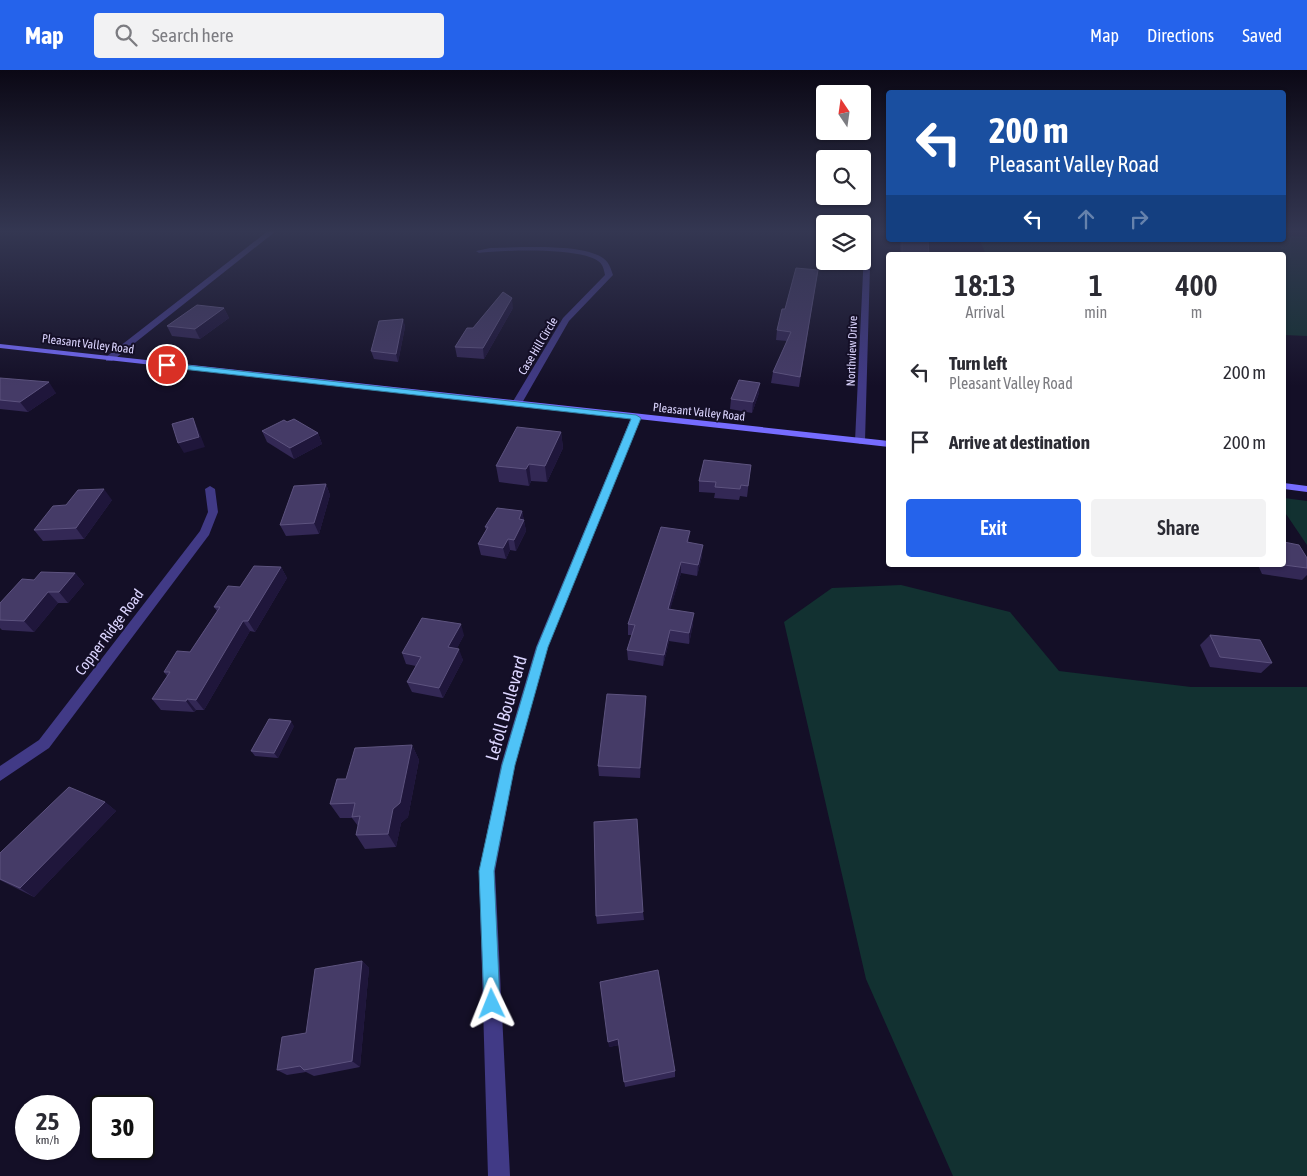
<!DOCTYPE html>
<html lang="en">
<head>
<meta charset="utf-8">
<style>
	:root { --surface:#fff; --page:#f2f2f3; --text:#2b2b33; --muted:#7c7c81; --accent:#2563eb }
	body { margin:0; font-family:"Asap Condensed",sans-serif; background:var(--page); color:var(--text); height:100vh; display:flex; flex-direction:column; font-size:19px; white-space:nowrap }
	* { box-sizing:border-box; margin:0 }
	p { font-size:16px; color:var(--muted) }
	.icon { flex:none; width:28px; height:28px; fill:none; stroke:currentColor; stroke-width:2; stroke-linecap:round; stroke-linejoin:round }
	.map { position:relative; flex:1; overflow:hidden }
	.sheet { position:absolute; left:886px; top:182px; width:400px; height:315px; display:flex; flex-direction:column; background:var(--surface); border-radius:5px; box-shadow:0 1px 4px #0004 }
	.sheet>* { flex:none }
	.top-card { position:absolute; left:886px; top:20px; width:400px; height:152px; border-radius:5px; box-shadow:0 1px 4px #0004; background:#1a4fa0; color:#fff; overflow:hidden }
	.needle { width:32px; rotate:347deg }
	.tools { position:absolute; left:816px; top:15px; display:grid; gap:10px }
	.tools a { display:grid; place-items:center; width:55px; height:55px; border-radius:5px; background:var(--surface); box-shadow:0 1px 4px #0004; font-size:25px }
	.speed { position:absolute; left:15px; top:1025px; display:flex; gap:10px; font-size:25px; font-weight:700; text-align:center }
	.speed>* { display:grid; place-content:center; width:65px; height:65px; border-radius:50%; background:var(--surface); box-shadow:0 1px 4px #0004; line-height:1 }
	.speed small { font-size:12px; font-weight:400 }
	.speed .limit { border:2px solid #111; border-radius:8px; background:#fff; color:#111 }
	.pin { position:absolute; display:grid; place-items:center; width:42px; height:42px; color:#fff; margin:-21px; border:2px solid #fff; border-radius:50%; box-shadow:0 1px 5px #0007 }
	.me { position:absolute; width:55px; margin:-28px; rotate:358deg; stroke-linejoin:round; filter:drop-shadow(0 0 4px #0008) }
	.turn { display:flex; align-items:center; gap:18px; height:105px; padding:0 20px; font-size:22px }
	.turn .icon { width:65px; height:65px; stroke-width:2.5 }
	.turn b { display:block; font-size:35px; line-height:42px }
	.lanes { display:flex; align-items:center; height:48px; padding:0 20px; background:#0003; justify-content:center; gap:25px; direction:ltr }
	.lanes .off { opacity:.35 }
	.eta { display:flex; justify-content:space-evenly; align-items:center; height:85px; text-align:center }
	.eta b { font-size:30px; font-weight:600; line-height:35px }
	.cta { display:flex; gap:10px; margin-top:auto; padding:10px 20px }
	.cta a { flex:1; height:58px; border-radius:5px; background:var(--accent); color:#fff; font-size:20px; font-weight:600; line-height:58px; text-align:center }
	.cta a+a { background:var(--page); color:var(--text) }
	ul { padding:0; list-style:none }
	li { display:flex; align-items:center; gap:15px; height:70px; padding:0 20px }
	li div { flex:1 }
	li b { display:block; font-size:19px }
	li em { font-style:normal }
	header { display:flex; align-items:center; gap:30px; box-sizing:border-box; height:70px; padding:0 25px; background:var(--accent); color:#fff }
	header strong { font-size:24px }
	nav { display:flex; gap:28px; margin-inline-start:auto; font-size:18px }
	.search { width:350px; height:45px; background:var(--page); display:flex; align-items:center; gap:12px; box-sizing:border-box; padding:0 18px; border-radius:5px; color:var(--muted); font-size:19px }
	.map>svg:first-child { display:block }
	.green { fill:#123131 }
	.lines { fill:none; stroke-linecap:round; stroke-linejoin:round }
	.minor { fill:#413a86; fill-rule:evenodd }
	.secondary { fill:#766cff; fill-rule:evenodd }
	.wall { fill:#332855 }
	.shaded-wall { fill:#1f163b }
	.building { fill:#453b67; stroke:#5d537f }
	.route { fill:#4fc3f7; stroke:#337fa1 }
	.labels { text-anchor:middle; dominant-baseline:central; stroke-width:4; stroke-linejoin:round; paint-order:stroke }
	.far-street-label { font-size:12px; fill:#dcd5ff; stroke:#140f27 }
	.street-label { font-size:15px; fill:#dcd5ff; stroke:#140f27 }
	.near-street-label { font-size:18px; fill:#dcd5ff; stroke:#140f27 }
</style>
</head>
<body>
<header>
<strong>Map</strong>
<div class="search"><svg class="icon" aria-label="search" viewBox="0 0 24 24"><circle cx="10" cy="10" r="6"/><path d="M15 15l6 6"/></svg>Search here</div>
<nav><a>Map</a><a>Directions</a><a>Saved</a></nav>
</header>
<div class="map">
<svg width="1307" height="1106" viewBox="0 0 1307 1106">
	<rect width="100%" height="100%" fill="#140f27"/>
	<path class="green" d="M1284,165L1307,167V266L1284,265V185H986L980,170H1284Z
		M1284,428L1307,431V475L1284,441Z
		M901,515L1010,542L1059,601L1191,617H1307V1106H953L866,909L784,552L832,518Z"/>
	<g class="lines">
		<path class="minor" d="M268,161H276L112,291H106V287Z
			M865,161H871L865,371L860,374L855,371Z
			M522,177C544,177 585,176 603,188C609,192 611,199 613,205L569,251L522,333L517,336L512,333L563,248L605,205C604,200 603,194 598,191C578,177 504,180 479,183L476,181L490,178Z
			M636,345L641,348L548,577L515,695L495,801L510,1106H488L479,801L501,695L536,577L631,348Z
			M210,416L215,419L218,442L209,465L49,678L0,711V696L39,670L200,461L208,442L205,419Z"/>
		<path class="secondary" d="M0,274L889,371V377L0,278Z
			M1284,413L1307,416V422L1284,419Z"/>
	</g>
	<path class="wall" d="M900,170H928L929,185H900Z
		M818,200L799,317L771,313L773,302L787,271L776,270L777,260L785,239Z
		M224,238L229,248L200,269L172,266L167,256Z
		M513,238L484,289L457,287L455,277L473,258Z
		M403,249L405,257L398,292L374,289L371,281Z
		M0,308L56,323L28,342L0,339Z
		M759,323L752,343L730,339L731,329Z
		M287,352L318,363L322,374L294,389L267,372L262,361Z
		M561,362L563,378L547,412L531,411L529,416L499,412L496,396Z
		M751,395L747,427L740,426L739,430L714,428L715,423L699,422V411Z
		M326,414L330,425L319,464L286,466L280,455Z
		M112,430L84,469L43,471L34,460L66,435Z
		M522,441L526,461L516,481L510,480L506,489L481,485L478,474L486,460L485,457Z
		M689,473L702,486L697,506L681,503L670,539L693,554L689,574L669,571L663,596L628,590L627,580L632,565H628V554Z
		M1307,488V505L1302,510L1262,504L1258,495H1284Z
		M281,497L287,508L255,562L250,561L204,640H196L194,642L161,640L152,629L167,606L164,602L190,582L217,541L214,537L240,517Z
		M75,503L84,514L68,533H58L34,562L2,560L0,558V550L34,510Z
		M464,565L457,578L463,590L443,628L412,622L407,612L416,596L406,594L402,583Z
		M1210,565L1272,593L1261,603L1210,597L1200,575Z
		M646,637L640,708L599,706L598,696Z
		M294,656L278,688L255,686L251,681Z
		M412,675L419,690L408,747L401,753L396,777L365,779L356,765L358,756L352,748H340L330,734L346,709Z
		M105,732L116,741L34,827L0,810V783Z
		M643,842L644,850L597,854L596,846Z
		M362,891L369,898L360,997L314,1006L306,1002L287,1005L277,1000Z
		M658,900L675,1001V1007L625,1017L619,975L609,977Z"/>
	<path class="shaded-wall" d="M512,228L513,238L484,289L483,278Z
		M224,238L229,248L200,269L195,259Z
		M403,249L405,257L398,292L396,284Z
		M49,312L56,323L28,342L20,332Z
		M760,313L759,323L752,343L753,332Z
		M193,348L198,359L205,377L184,383L178,373Z
		M561,362L563,378L547,412L545,396Z
		M318,363L322,374L294,389L290,378Z
		M529,394L531,411L529,416L526,399Z
		M326,414L330,425L319,464L314,453Z
		M104,419L112,430L84,469L76,458Z
		M522,441L526,461L516,481L514,470L519,449Z
		M690,461L689,472L686,483L687,472Z
		M508,469L510,480L506,489L503,478Z
		M703,475L702,486L697,506L698,495Z
		M681,492V503L667,550L668,539Z
		M281,497L287,508L255,562L248,551Z
		M75,503L84,514L68,533L59,522Z
		M48,522L58,533L34,562L24,551Z
		M694,543L693,554L689,574V563Z
		M243,551L250,561L204,640L196,630Z
		M461,554L464,565L452,588L448,577Z
		M670,560L669,571L663,596L664,585Z
		M459,579L463,590L443,628L439,618Z
		M646,626V637L640,708V698Z
		M187,629L196,640L194,642L186,631Z
		M291,651L294,656L278,688L274,683Z
		M412,675L419,690L408,747L401,753L396,777L388,764L393,739Z
		M105,732L116,741L34,827L20,818Z
		M362,891L369,898L360,997L352,991Z
		M618,969L619,975L609,977L608,972Z"/>
	<path class="building" d="M902,170H928L929,185H902Z
		M796,198L818,200L800,307L773,302L791,262L777,260L782,239H785Z
		M503,222L512,228L483,278L455,277L467,258H473Z
		M197,235L224,238L195,259L167,256Z
		M403,249L396,284L371,281L379,251Z
		M0,308L49,312L20,332L0,330Z
		M739,310L760,313L753,332L731,329Z
		M193,348L199,367L178,373L172,354Z
		M294,349L318,363L290,378L262,361L284,350L287,352Z
		M517,357L561,362L545,396L529,394L526,399L496,396Z
		M704,390L751,395L748,416L741,415L740,419L715,417L716,412L699,411Z
		M326,414L314,453L280,455L294,416Z
		M104,419L76,458L34,460L53,436L66,435L78,420Z
		M497,438L522,441L519,449L524,450L514,470L508,469L503,478L478,474L488,457H485Z
		M661,457L690,461L687,472L703,475L698,495L681,492L668,539L694,543L689,563L670,560L664,585L627,580L635,555L628,554Z
		M1284,472L1299,475L1307,488V498L1284,495Z
		M254,496L281,497L248,551H243L196,630L187,629L186,631L152,629L170,602H164L177,581L190,582L220,537H214L228,516L240,517Z
		M41,502L75,503L59,522H48L24,551L0,550V533L22,509L34,510Z
		M422,548L461,554L448,577L459,579L439,618L407,612L421,587L402,583Z
		M1210,565L1260,570L1272,593L1220,587Z
		M607,624L646,626L640,698L598,696Z
		M269,649L291,651L274,683L251,681Z
		M412,675L400,733L393,739L388,764L356,765L360,746L352,747L355,733L330,734L337,709H346L355,678Z
		M69,717L105,732L20,818L0,809V783Z
		M637,749L643,842L596,846L594,752Z
		M362,891L352,991L304,1000L300,996L277,1000L282,967L306,963L315,899Z
		M658,900L675,1001L624,1012L618,969L608,972L600,912Z"/>
	<linearGradient id="sky" x2="0" y2="1"><stop stop-color="#0b0815"/><stop offset="0.51" stop-color="#343752"/><stop offset="1" stop-color="#343752" stop-opacity="0"/></linearGradient>
	<rect width="1307" height="316" fill="url(#sky)"/>
	<path class="route" d="M167,293L636,345L641,348L548,577L515,695L494,801L500,934L498,940L492,942L486,940L484,934L479,801L502,695L537,577L631,349L164,297V294Z"/>
	<g class="labels">
		<g class="far-street-label">
			<text transform="translate(88 274) rotate(7)">Pleasant Valley Road</text>
			<text transform="translate(538 276) rotate(-59)">Case Hill Circle</text>
			<text transform="translate(852 281) rotate(-88)">Northview Drive</text>
			<text transform="translate(699 342) rotate(6)">Pleasant Valley Road</text>
		</g>
		<g class="street-label">
			<text transform="translate(109 562) rotate(-53)">Copper Ridge Road</text>
		</g>
		<g class="near-street-label">
			<text transform="translate(506 638) rotate(-74)">Lefoll Boulevard</text>
		</g>
	</g>
</svg>
<div class="tools">
<a><svg class="needle" viewBox="-14 -14 28 28"><path d="M0-13l5 13h-10z" fill="#e53935"/><path d="M0 13l5-13h-10z" fill="#7c7c81"/></svg></a>
<a><svg class="icon" aria-label="search" viewBox="0 0 24 24"><circle cx="10" cy="10" r="6"/><path d="M15 15l6 6"/></svg></a>
<a><svg class="icon" aria-label="layers" viewBox="0 0 24 24"><path d="M12 4l9 5-9 5-9-5zM3 14l9 5 9-5"/></svg></a>
</div>
<div class="speed"><div>25<small>km/h</small></div><div class="limit">30</div></div>
<div class="pin" style="left:167px;top:295px;background:#d93025"><svg class="icon" aria-label="arrive" viewBox="0 0 24 24"><path d="M6 21V4h12l-3 4 3 4H6"/></svg></div>
<svg class="me" style="left:492px;top:934px" viewBox="-20 -20 40 40"><path d="M0-17L14 15 0 8-14 15z" fill="#4fc3f7" stroke="#fff" stroke-width="4"/></svg>
<div class="top-card">
<div class="turn"><svg class="icon" aria-label="left" viewBox="0 0 24 24"><path d="M17 20v-9H6M10 6l-5 5 5 5"/></svg><div><b>200 m</b>Pleasant Valley Road</div></div>
<div class="lanes"><svg class="icon" aria-label="left" viewBox="0 0 24 24"><path d="M17 20v-9H6M10 6l-5 5 5 5"/></svg><svg class="icon off" aria-label="ahead" viewBox="0 0 24 24"><path d="M12 20V5M6 11l6-6 6 6"/></svg><svg class="icon off" aria-label="right" viewBox="0 0 24 24"><path d="M7 20v-9h11M14 6l5 5-5 5"/></svg></div>
</div>
<section class="sheet">
<div class="eta">
<div><b>18:13</b><p>Arrival</p></div>
<div><b>1</b><p>min</p></div>
<div><b>400</b><p>m</p></div>
</div>
<ul>
<li><svg class="icon" aria-label="left" viewBox="0 0 24 24"><path d="M17 20v-9H6M10 6l-5 5 5 5"/></svg><div><b>Turn left</b><p>Pleasant Valley Road</p></div><em>200 m</em></li>
<li><svg class="icon" aria-label="arrive" viewBox="0 0 24 24"><path d="M6 21V4h12l-3 4 3 4H6"/></svg><div><b>Arrive at destination</b></div><em>200 m</em></li>
</ul>
<div class="cta"><a>Exit</a><a>Share</a></div>
</section>
</div>
</body>
</html>
